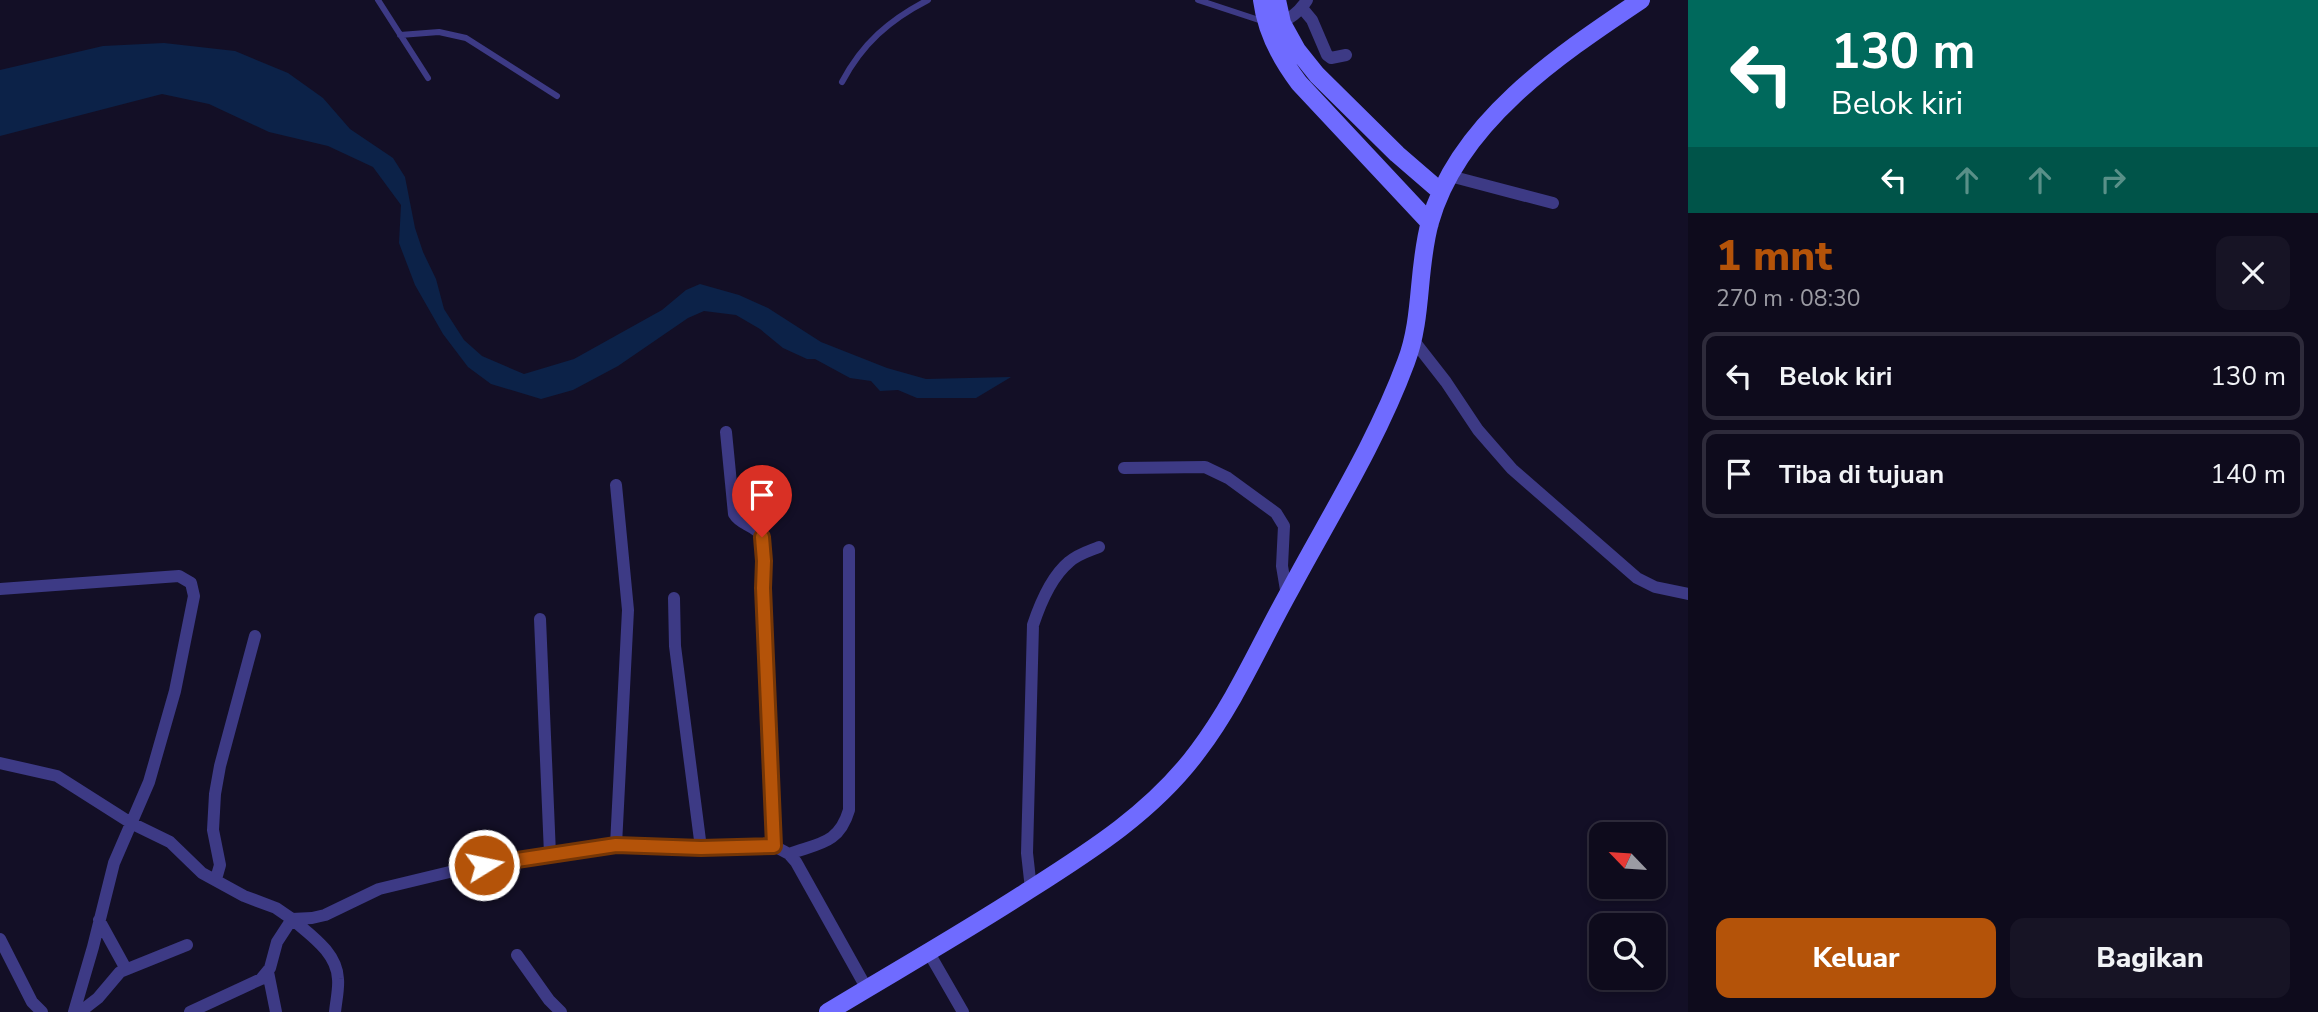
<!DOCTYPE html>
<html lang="id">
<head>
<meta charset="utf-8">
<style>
	:root { --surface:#0e0b1c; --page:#171425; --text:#f1f3f6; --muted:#9b9ba3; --line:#2e2b3b; --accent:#b45309 }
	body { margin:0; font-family:"Nunito Sans",sans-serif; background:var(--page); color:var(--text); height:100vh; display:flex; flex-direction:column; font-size:26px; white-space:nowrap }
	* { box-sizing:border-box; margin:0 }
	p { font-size:23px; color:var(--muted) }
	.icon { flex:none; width:38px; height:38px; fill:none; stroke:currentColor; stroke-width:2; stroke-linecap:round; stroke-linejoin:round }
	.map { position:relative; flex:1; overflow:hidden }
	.side { display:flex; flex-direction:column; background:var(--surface); width:630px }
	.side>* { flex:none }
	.banner { background:#00695c; color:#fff; overflow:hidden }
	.needle { width:46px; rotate:295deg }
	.fabs { position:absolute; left:1589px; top:822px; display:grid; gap:14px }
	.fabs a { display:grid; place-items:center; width:77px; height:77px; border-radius:14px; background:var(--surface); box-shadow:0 4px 10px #0003,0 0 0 2px var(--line); font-size:35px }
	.pin { position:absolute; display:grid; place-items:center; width:60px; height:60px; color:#fff; margin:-72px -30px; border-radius:50% 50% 50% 0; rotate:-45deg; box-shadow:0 0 7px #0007 }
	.pin .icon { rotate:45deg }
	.me { position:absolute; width:77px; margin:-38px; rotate:80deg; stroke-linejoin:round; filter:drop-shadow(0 0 5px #0008) }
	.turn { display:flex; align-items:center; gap:24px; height:147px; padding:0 28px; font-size:32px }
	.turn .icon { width:91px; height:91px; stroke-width:2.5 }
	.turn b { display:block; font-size:49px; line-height:60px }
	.lanes { display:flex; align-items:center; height:66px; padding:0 28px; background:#0003; justify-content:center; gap:35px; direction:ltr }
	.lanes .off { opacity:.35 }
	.round { display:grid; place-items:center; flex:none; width:74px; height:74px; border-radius:14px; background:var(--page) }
	.head { display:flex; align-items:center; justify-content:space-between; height:119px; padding:0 28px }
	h1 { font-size:42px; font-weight:800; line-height:52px; color:var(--accent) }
	.button { display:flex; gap:14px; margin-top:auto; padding:14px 28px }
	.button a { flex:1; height:80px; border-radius:14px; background:var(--accent); color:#fff; font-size:28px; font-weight:800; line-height:80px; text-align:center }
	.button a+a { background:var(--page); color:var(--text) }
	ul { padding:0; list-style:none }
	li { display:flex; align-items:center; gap:21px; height:88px; margin:0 14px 10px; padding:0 14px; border:4px solid var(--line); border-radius:14px }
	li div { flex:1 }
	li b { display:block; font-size:26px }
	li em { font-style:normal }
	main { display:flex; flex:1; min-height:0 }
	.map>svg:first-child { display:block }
	.water { fill:#0c2248 }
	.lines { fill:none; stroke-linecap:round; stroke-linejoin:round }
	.service { stroke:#3d3a85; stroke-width:6 }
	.minor { stroke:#3d3a85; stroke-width:12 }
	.secondary { stroke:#6f6bff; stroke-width:18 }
	.route-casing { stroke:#753606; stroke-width:18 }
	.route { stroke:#b45309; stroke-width:12 }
</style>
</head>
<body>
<main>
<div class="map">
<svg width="1688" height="1012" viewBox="0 0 1688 1012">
	<rect width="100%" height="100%" fill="#130f26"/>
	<path class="water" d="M164,43L235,51L288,73L323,98L350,129L393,158L405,177L415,228L423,252L436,279L444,309L464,340L482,356L524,374L574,359L662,310L686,290L700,284L739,295L768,308L821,342L887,368L926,379L1011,377L976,398H917L898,390L880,391L871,381L850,378L815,359H807L783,348L760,329L736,315L704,311L688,318L618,366L573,390L541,399L491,384L468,367L443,334L415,285L399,243L401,205L373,167L328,146L269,132L209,104L162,94L0,136V70L103,46Z"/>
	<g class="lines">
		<path class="service" d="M378,0L428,78
			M1198,0L1265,22
			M400,35L439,32L466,38L557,96
			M842,82C862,44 889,20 928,0"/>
		<path class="minor" d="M1302,8L1312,20L1327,55L1331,58L1346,55
			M1275,23C1288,22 1300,11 1307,0
			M1450,176L1553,203
			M1414,341L1446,382L1478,430L1512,469L1637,578L1655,587L1688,594
			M726,432L734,514C740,524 749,524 757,531C770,543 764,572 763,588L774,846
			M1124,468L1205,467L1228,478L1276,513L1284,526L1282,566L1287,596
			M616,485L628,610L616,845
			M0,589L179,576L191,583L194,596L175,691L149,782L114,863L93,947L74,1012
			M674,598L675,646L701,848
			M540,619L550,854
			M0,763L57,776L131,823L170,842L202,873L244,896L276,908L292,919L277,942L270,968L261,979L190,1012
			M789,854C819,843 839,844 849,810V550
			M216,879L220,865L213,830L215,794L220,766L255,636
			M1031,889L1027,853L1033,625C1040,604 1052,576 1069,562C1078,554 1089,551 1099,547
			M292,919L312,918L325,915L379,889L462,869L616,845L701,848L774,846L789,854L796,862L867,989
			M292,919C310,935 337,952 338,979C339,989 336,1001 335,1012
			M99,920L126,969
			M0,939L32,1002L42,1012
			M929,953L963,1012
			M517,955L549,1000L561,1012
			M268,972L276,1012
			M80,1012L98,998L120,972L187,945"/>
		<path class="secondary" d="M1262,0C1266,31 1280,58 1299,83L1430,223
			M1277,0L1282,23L1297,50L1317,75L1397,154L1441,192
			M828,1012C894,972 961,934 1026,892C1089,852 1153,812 1198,751C1235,702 1259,646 1289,592C1329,517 1376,443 1406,362C1423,318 1417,268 1430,222C1458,122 1559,55 1641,0"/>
	</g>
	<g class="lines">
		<g class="route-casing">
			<path id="route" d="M484,865L616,845L701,848L774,846L763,588L764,561L762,537"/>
		</g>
		<use href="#route" class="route"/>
	</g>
</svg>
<div class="fabs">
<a><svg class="needle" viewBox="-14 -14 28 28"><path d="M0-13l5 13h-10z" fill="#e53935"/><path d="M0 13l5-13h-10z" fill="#9b9ba3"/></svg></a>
<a><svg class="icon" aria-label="search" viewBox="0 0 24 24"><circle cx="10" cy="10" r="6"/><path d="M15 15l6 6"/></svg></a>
</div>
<div class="pin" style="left:762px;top:537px;background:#d93025"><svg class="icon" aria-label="arrive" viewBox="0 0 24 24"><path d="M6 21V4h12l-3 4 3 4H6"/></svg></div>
<svg class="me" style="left:484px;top:865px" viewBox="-20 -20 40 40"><circle r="17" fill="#b45309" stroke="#fff" stroke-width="3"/><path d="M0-11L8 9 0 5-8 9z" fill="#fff"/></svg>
</div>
<section class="side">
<div class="banner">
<div class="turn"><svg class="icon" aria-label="left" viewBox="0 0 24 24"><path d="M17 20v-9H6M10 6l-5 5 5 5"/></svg><div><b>130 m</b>Belok kiri</div></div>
<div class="lanes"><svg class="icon" aria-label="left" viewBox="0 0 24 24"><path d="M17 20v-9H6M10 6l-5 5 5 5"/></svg><svg class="icon off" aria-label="ahead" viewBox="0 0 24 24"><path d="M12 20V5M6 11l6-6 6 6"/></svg><svg class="icon off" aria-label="ahead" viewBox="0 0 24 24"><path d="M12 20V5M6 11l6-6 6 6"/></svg><svg class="icon off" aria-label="right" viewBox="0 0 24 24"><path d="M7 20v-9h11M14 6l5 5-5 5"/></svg></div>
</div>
<div class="head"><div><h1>1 mnt</h1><p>270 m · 08:30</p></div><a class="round"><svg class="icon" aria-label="close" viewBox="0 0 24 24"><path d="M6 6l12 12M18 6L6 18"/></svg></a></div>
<ul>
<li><svg class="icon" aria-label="left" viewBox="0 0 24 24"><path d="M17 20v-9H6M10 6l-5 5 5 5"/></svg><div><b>Belok kiri</b></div><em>130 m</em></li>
<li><svg class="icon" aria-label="arrive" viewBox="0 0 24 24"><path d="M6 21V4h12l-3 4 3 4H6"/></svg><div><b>Tiba di tujuan</b></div><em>140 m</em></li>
</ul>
<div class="button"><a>Keluar</a><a>Bagikan</a></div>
</section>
</main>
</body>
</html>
